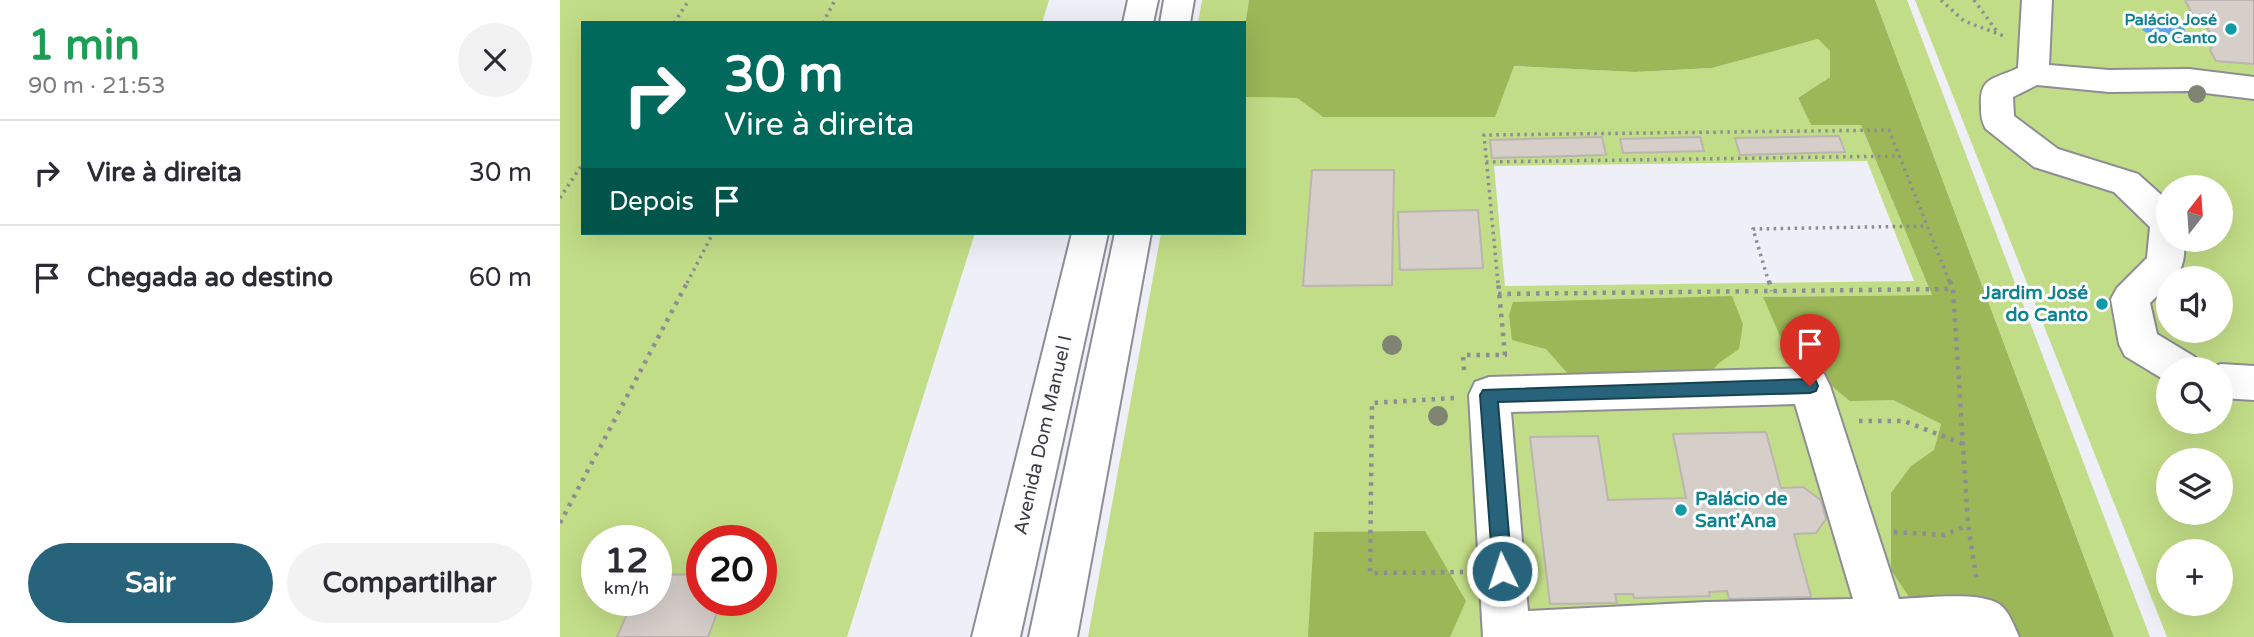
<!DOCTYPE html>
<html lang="pt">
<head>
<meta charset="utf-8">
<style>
	:root { --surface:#fff; --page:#f2f2f3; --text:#2b2b33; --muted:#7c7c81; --line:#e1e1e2; --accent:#27647b }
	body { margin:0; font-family:"Varela Round",sans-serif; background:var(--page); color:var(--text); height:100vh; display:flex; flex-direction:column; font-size:26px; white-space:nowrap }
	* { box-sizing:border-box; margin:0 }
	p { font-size:23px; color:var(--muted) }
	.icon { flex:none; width:38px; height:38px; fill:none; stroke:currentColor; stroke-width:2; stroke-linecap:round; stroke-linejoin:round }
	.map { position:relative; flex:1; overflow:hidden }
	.sheet { display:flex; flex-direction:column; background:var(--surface); width:560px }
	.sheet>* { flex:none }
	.guide { position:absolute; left:21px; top:21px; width:665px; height:214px; border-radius:0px; box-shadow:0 7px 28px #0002; background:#00695c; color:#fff; overflow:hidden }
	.needle { width:46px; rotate:17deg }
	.buttons { position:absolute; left:1596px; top:175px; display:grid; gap:14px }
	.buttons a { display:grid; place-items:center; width:77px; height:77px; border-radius:50%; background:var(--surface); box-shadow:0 7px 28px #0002; font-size:35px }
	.speed { position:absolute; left:21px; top:525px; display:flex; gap:14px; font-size:35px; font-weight:700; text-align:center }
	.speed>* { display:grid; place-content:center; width:91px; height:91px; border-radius:50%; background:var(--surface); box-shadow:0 7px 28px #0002; line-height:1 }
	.speed small { font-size:18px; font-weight:400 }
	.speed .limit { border:10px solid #d22; background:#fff; color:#111 }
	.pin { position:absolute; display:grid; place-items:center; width:60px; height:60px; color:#fff; margin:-72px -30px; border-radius:50% 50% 50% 0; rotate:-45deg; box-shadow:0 0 7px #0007 }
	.pin .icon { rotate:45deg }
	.me { position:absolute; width:77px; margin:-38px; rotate:356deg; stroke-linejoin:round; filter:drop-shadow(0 0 5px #0008) }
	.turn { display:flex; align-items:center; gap:24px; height:147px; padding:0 28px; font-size:32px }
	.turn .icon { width:91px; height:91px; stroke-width:2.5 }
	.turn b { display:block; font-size:49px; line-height:60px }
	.then { display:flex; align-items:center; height:66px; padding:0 28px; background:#0003; gap:14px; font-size:26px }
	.round { display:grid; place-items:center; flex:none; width:74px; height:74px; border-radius:37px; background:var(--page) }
	.summary { display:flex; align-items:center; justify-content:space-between; height:119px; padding:0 28px }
	h1 { font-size:42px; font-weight:700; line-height:52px; color:#1e9e55 }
	.action { display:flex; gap:14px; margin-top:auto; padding:14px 28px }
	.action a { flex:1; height:80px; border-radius:42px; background:var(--accent); color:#fff; font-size:28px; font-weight:700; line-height:80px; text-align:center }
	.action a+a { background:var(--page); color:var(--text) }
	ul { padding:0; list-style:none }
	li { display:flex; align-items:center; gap:21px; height:105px; padding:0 28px; border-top:2px solid var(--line) }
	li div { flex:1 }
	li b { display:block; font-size:26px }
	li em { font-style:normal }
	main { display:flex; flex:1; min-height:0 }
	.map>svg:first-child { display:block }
	.green { fill:#c2dd87; fill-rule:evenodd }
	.forest { fill:#9bb757 }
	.water { fill:#5aa5eb }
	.building { fill:#d6cec9; stroke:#bcb4af; stroke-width:2 }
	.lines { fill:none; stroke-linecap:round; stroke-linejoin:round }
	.minor-casing { stroke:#8d8d95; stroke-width:4 }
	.major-casing { stroke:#8d8d95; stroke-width:4 }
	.path-far1 { stroke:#8d8d93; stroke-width:3.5; stroke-dasharray:2.5 4.5; stroke-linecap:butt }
	.path { stroke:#8d8d93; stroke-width:4.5; stroke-dasharray:3.5 6; stroke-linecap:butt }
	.minor { fill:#fff; fill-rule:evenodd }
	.major { fill:#fff; fill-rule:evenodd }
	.tree { fill:#808573 }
	.route { fill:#27647b; stroke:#194150; stroke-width:2 }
	.culture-dot { fill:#0f9aa8; stroke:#fdfdff; stroke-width:2.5 }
	.labels { text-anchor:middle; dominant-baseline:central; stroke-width:6; stroke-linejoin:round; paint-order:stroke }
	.far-culture-label { font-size:16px; font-weight:bold; fill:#0d838f; stroke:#fdfdff; text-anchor:end }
	.culture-label { font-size:19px; font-weight:bold; fill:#0d838f; stroke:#fdfdff; text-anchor:end }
	.street-label { font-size:19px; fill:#3c3c3f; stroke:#fdfdff }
</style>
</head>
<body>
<main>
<section class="sheet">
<div class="summary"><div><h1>1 min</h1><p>90 m · 21:53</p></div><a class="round"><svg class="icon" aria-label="close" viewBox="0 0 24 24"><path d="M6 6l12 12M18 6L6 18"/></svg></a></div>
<ul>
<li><svg class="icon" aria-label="right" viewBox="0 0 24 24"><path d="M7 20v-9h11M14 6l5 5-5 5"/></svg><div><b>Vire à direita</b></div><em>30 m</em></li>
<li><svg class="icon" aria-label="arrive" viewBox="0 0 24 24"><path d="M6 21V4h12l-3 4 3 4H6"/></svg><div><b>Chegada ao destino</b></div><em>60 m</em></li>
</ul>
<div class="action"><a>Sair</a><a>Compartilhar</a></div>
</section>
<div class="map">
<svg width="1694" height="637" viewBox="0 0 1694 637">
	<rect width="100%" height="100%" fill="#efeff8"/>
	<path class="green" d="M0,0H489L482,23H23V233H415L287,637H148L162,600H201V541H142V574L96,575V541H37V600H73L57,637H0Z
		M642,0H689L684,32V23H638Z
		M1315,0H1347L1590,637H1554Z
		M1355,0H1694V637H1607ZM1608,187H1661V240H1608ZM1608,278H1661V331H1608ZM1608,369H1661V422H1608ZM1608,460H1661V513H1608ZM1608,551H1661V604H1608Z
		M1258,39L1270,51V77L1238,98L1251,125H1301L1372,295L1204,297L1269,384L1290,400H1333L1381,424L1374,451L1351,466L1354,604L1369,637H528L601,233H684V97L737,98L763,117L953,66L1075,72L1152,68ZM1307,161L1354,281L945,286L934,166Z"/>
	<path class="forest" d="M689,0H1315L1554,637H1369L1354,604L1331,570V493L1351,466L1374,450L1381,424L1333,400L1290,401L1269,384L1220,336L1203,297L1372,295L1301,125H1251L1238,98L1270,77V51L1258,39L1152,68L1075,72L954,66L935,117H763L737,98L684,97V32Z
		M1172,296L1183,324L1179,349L1159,363L1143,381L1009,375L986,349L952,340L949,315L953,302Z
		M865,531L906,601L890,637H748L754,532Z"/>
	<path class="water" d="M1604,19L1624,28L1627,37C1615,46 1594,37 1582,30L1594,21Z"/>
	<path class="building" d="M1625,0H1694V64L1656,61L1650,50L1656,39L1645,26L1635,20Z
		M1279,136L1285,152L1180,155L1175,138Z
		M1042,137L1046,155L932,158L930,140Z
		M1140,137L1144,151L1063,153L1060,139Z
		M752,170H834L832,285L743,286Z
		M918,210L923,268L840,270L838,212Z
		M1206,432L1221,488L1243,487L1261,500L1266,519L1256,533L1234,534L1251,597L1169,599L1167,591L1149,592L1150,596L1074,598L1073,594H1055L1057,603L990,604L970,437L1038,436L1048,500L1126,498L1113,434Z
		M142,574V600H162L148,637H57L73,600H96V575Z"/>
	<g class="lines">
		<g class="minor-casing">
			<path id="minor" d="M1462,0H1492L1489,65L1549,70L1629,69L1694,77V99L1629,91L1549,92L1477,85L1453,97L1454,116L1498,149L1578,174L1608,201V240H1625C1624,254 1625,267 1614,278H1608V285L1590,303L1597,334L1635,357L1641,369H1608V382L1565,356L1559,344L1551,299L1557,288L1587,258L1590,227L1554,192L1474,167L1426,129C1422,122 1421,117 1421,108C1419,77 1432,80 1458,68Z
				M1661,364L1694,366V400L1661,398V369H1647Z
				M1250,368L1264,374L1270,386L1339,599C1363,598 1419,591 1439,604C1449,611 1454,626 1459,637H923L909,395L915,382L929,377ZM1235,404L1293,599L1147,602L968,611L951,412Z"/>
		</g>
		<g class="major-casing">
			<path id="major" d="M568,0H598L593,23H563Z
				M604,0H634L630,23H600Z
				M512,233H548L460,637H412Z
				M555,233H591L517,637H469Z"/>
		</g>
		<path class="path-far1" d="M1381,0L1404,21L1444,36
			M1414,0L1438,33
			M114,23L129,0
			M263,23L275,0
			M926,162L1340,156
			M0,198L23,163
			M127,283L153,233
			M938,283L924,135L1329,130L1390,283
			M1209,283L1193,229L1368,226"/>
		<path class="path" d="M1209,281L1212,291
			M1390,281L1393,289L1408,525L1417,582
			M938,294L1393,289
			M904,370L903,355H945L938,281
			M894,398L812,403L810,573L903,572
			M1299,421H1344L1403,444
			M0,523L128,281
			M1334,532L1384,535L1408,525"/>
		<use href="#minor" class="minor"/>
		<use href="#major" class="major"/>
	</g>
	<g class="tree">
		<circle cx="1637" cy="94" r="9"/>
		<circle cx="832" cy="345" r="10"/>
		<circle cx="878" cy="416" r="10"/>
	</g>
	<path class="route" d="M1250,379L1256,381L1258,386L1256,391L1250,393L938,402L952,571L949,578L942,580L936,578L933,571L920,395L923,390Z"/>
	<g class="culture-dot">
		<circle cx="1671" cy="29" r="7"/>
		<circle cx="1542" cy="304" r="7"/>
		<circle cx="1121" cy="510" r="7"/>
	</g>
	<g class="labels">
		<g class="far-culture-label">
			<text x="1657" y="20">Palácio José<tspan x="1657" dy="18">do Canto</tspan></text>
		</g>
		<g class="culture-label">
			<text x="1528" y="293">Jardim José<tspan x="1528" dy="22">do Canto</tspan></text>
			<text x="1135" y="499" text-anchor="start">Palácio de<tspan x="1135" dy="22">Sant'Ana</tspan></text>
		</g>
		<g class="street-label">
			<text transform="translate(483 435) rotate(-77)">Avenida Dom Manuel I</text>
		</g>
	</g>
</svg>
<div class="buttons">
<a><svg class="needle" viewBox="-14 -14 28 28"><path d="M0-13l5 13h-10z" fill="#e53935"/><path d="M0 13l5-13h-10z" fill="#7c7c81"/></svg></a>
<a><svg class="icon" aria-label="sound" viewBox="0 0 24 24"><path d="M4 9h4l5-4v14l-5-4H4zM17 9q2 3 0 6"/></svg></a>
<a><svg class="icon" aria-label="search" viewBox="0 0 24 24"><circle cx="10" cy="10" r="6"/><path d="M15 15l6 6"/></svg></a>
<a><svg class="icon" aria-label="layers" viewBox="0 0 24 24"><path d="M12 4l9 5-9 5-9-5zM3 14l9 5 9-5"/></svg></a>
<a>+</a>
</div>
<div class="speed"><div>12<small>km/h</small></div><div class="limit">20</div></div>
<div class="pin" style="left:1250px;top:386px;background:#d93025"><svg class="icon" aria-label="arrive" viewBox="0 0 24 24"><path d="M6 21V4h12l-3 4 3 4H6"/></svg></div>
<svg class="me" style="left:942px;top:571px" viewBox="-20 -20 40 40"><circle r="17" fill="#27647b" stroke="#fff" stroke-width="3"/><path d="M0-11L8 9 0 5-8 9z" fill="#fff"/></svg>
<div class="guide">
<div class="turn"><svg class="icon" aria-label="right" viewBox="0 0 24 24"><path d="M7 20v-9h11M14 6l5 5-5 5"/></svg><div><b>30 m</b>Vire à direita</div></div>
<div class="then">Depois<svg class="icon" aria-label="arrive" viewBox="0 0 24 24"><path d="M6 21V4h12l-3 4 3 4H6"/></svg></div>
</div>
</div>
</main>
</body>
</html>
